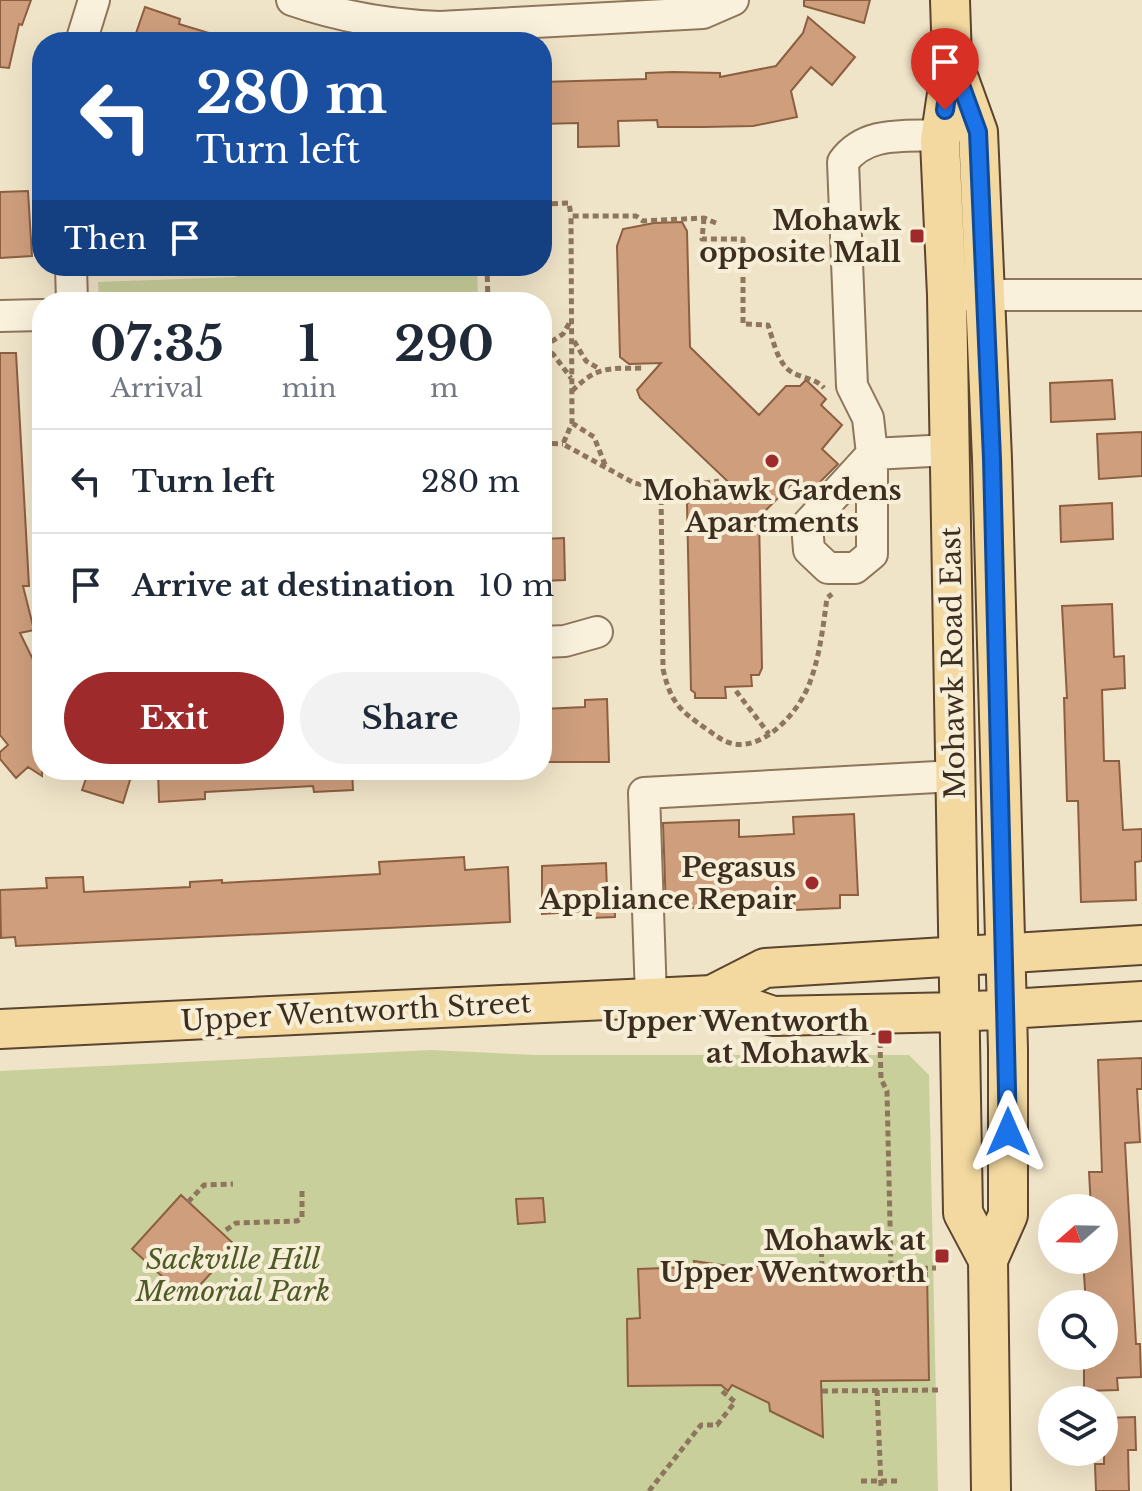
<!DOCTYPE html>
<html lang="en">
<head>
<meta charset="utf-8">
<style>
	:root { --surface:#fff; --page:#f2f2f3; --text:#1f2937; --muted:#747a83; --line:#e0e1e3; --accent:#9e2a2b }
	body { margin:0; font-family:"Libre Baskerville",serif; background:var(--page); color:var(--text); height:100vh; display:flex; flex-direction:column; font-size:30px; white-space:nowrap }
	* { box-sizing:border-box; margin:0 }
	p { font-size:26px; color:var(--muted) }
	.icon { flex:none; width:44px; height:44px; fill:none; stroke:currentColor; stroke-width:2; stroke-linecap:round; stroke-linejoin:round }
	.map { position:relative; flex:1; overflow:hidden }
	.details { position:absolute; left:32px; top:292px; width:520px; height:488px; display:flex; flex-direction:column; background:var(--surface); border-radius:32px; box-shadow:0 8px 32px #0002 }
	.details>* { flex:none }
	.top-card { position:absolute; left:32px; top:32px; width:520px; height:244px; border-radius:32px; box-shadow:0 8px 32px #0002; background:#1a4fa0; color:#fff; overflow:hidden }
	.needle { width:52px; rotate:250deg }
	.controls { position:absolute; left:1038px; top:1194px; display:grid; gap:16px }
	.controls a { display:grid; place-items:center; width:80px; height:80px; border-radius:50%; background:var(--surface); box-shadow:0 8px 32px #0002; font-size:40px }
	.pin { position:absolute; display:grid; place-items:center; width:68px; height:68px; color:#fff; margin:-82px -34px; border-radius:50% 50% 50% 0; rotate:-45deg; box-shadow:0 0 8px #0007 }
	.pin .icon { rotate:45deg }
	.me { position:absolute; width:88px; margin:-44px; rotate:0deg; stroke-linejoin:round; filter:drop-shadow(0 0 6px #0008) }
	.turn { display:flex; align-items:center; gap:28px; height:168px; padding:0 32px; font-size:36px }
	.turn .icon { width:104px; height:104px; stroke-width:2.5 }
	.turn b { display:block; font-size:56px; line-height:68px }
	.then { display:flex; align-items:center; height:76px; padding:0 32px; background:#0003; gap:16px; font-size:30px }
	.eta { display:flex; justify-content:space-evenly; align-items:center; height:136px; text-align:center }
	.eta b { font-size:48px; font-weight:700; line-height:56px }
	.primary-button { display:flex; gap:16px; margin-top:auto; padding:16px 32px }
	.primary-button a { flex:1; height:92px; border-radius:48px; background:var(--accent); color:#fff; font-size:32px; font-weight:700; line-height:92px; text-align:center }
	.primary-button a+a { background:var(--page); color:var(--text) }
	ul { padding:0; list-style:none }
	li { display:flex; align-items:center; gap:24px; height:104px; padding:0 32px; border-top:2px solid var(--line) }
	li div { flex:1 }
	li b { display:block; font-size:30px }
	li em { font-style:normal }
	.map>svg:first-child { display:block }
	.green { fill:#c9cf9b }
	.building { fill:#cf9f7d; stroke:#8d5f41; stroke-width:2 }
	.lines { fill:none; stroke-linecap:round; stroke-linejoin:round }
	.minor-casing { stroke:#8d765c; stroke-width:34 }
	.major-casing { stroke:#5b4430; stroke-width:42 }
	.path { stroke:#8d765c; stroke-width:5; stroke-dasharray:6 4; stroke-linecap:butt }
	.minor { stroke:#faf1dc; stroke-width:30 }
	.major { stroke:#f3d9a0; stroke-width:38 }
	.route-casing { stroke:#114b97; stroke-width:20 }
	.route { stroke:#1a73e8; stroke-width:14 }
	.poi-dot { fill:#9e2a2b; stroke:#f7eed8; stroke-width:3 }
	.labels { text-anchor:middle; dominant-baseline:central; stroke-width:8; stroke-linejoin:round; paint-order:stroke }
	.poi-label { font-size:28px; font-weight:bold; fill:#3d2e20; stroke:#f7eed8; text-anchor:end }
	.street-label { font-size:28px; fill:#3d2e20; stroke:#f7eed8 }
	.park-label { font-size:28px; font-style:italic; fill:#4d5a26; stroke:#f7eed8 }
</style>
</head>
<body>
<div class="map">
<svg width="1142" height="1491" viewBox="0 0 1142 1491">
	<rect width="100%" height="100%" fill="#f0e4c8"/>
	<path class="green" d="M237,266H477L478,302H99L98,282L236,277Z
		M431,1050L536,1055H909L929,1075L938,1491H0V1071Z"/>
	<path class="building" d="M0,0H31L22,25L19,24L9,68L0,67Z
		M804,0H870L864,23L804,6Z
		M145,7L180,19L179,24L222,37L221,42H133Z
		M808,17L855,57L832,85L811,67L791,91L797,117L753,126L704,127H658L657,120L618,121L619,146L578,147V123L542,124V82L646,79V73L673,72L720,73V77L776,66L803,33Z
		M28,191L32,256L0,258V192Z
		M682,222L687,231L690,347L759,415L786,386H800L806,380L826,399L821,405L842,425L822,449L838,464L810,492L796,480L759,517L762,668L759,675H751L752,686L725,687L726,698H695V693L691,690L687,504L694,495L740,493L640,398L637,390L661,363L629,364L620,357L617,246L623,229L654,223Z
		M0,353H16L29,586H23L34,630L20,633L42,678V776L28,767L16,778L0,759V752L8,745L0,735Z
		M1112,380L1115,419L1051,422L1050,383Z
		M1142,432V476L1099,479L1097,434Z
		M1112,503L1113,539L1061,542L1060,506Z
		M564,538L565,580L542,581V539Z
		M1112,604L1114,657L1124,656L1125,688L1102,690L1104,761H1119L1123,830L1142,829V861L1135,862L1136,900L1081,902L1078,801H1067L1064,698H1067L1062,606Z
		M607,699L609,762H542V709L585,707V700Z
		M89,770H133L123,803L82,790Z
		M158,770H352L353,790L314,792L313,786L205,792V799L159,802Z
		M854,814L858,895H840V908L795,910L794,903L666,909L663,823L739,820V837L794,834L793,817Z
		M464,857L465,870L508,867L510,922L16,946L15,937L1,938L0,890L47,888L46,878L83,877L84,892L190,887V882L222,880V883L380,874L379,862Z
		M606,863L607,890H614L615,917L590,918V911L542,914V866Z
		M1142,1058V1089H1137L1140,1142L1125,1143L1136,1344H1140L1141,1377L1117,1378L1118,1390L1084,1391V1356H1104V1304H1086L1083,1260H1104V1208H1091L1089,1172H1102L1098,1060Z
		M181,1195L236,1246L187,1299L132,1249Z
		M543,1198L545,1222L518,1224L516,1199Z
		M694,1261L736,1267L772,1265V1276L927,1273L929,1380L821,1381L823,1437L770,1411L769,1403L732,1385L728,1391L721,1385L628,1386L627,1319L640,1318L638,1269L695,1267Z
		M1135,1417L1136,1450H1128L1129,1491H1096L1095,1464H1104V1418Z"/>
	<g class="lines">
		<g class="minor-casing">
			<path id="minor" d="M292,0C341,17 388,25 440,27L703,13L733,0
				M81,42L94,0
				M941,135C905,137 866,130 843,162L852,386L868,418L872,454V554L855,568H828L809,550L807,525L872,454L950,450
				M71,266L72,302
				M964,295H1142
				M0,316L42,315
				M542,642L565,641L597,632
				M651,998L644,793L955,776"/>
		</g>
		<g class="major-casing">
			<path id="major" d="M950,0L952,60L940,141L947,295L963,1213L988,1260
				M952,60L978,132L992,459L1008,1049V1215L988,1260L991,1491
				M712,995L765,968L1142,945
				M0,1029L712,995L773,1016L958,1012L1142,1001"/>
		</g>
		<path class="path" d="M542,204L569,203L571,216
			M704,218L702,239H743V324L768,325C773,339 777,362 790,371C802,379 814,377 824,388
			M716,223L704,218L643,221L636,216H571L572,423L563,444L634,483L661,489L719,481
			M487,266L488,302
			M574,341L586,361L598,368
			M543,347L563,334L570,322
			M542,348L553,354L571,378
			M572,391C598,365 608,369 642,368
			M572,423L594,437L606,467
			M542,443L563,444
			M661,489L663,669C671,703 679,710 708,730C716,736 724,742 734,744C767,749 800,710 810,682C820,655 823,627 827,598L832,594
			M736,691L769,734
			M880,1042L881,1079L887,1091L891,1268
			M188,1202L204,1185L233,1184
			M226,1230L236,1223L297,1221L302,1218V1188
			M821,1241L822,1269
			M772,1271L936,1268
			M877,1390L881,1486
			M822,1391L938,1390
			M861,1481H900
			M649,1491L701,1425H717L735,1402L722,1391L724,1388"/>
		<use href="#minor" class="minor"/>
		<use href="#major" class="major"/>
	</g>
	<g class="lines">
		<g class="route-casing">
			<path id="route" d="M945,110L952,60L978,132L992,459L1008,1132"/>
		</g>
		<use href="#route" class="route"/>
	</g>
	<g class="poi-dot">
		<rect x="909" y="228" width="16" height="16" rx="4"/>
		<circle cx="772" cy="461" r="8"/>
		<circle cx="812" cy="883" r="8"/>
		<rect x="877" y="1029" width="16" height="16" rx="4"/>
		<rect x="934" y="1248" width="16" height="16" rx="4"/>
	</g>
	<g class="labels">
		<g class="poi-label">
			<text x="901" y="220">Mohawk<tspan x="901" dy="32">opposite Mall</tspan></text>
			<text x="772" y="490" text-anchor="middle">Mohawk Gardens<tspan x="772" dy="32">Apartments</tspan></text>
			<text x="796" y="867">Pegasus<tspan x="796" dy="32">Appliance Repair</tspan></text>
			<text x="869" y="1021">Upper Wentworth<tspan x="869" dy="32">at Mohawk</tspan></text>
			<text x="926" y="1240">Mohawk at<tspan x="926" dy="32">Upper Wentworth</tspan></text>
		</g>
		<g class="street-label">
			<text transform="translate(953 663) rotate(-91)">Mohawk Road East</text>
			<text transform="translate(356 1012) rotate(-3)">Upper Wentworth Street</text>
		</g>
		<g class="park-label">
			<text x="233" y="1259">Sackville Hill<tspan x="233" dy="32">Memorial Park</tspan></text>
		</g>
	</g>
</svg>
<div class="controls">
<a><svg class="needle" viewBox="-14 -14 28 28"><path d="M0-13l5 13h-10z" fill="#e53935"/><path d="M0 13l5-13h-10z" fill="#747a83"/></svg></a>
<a><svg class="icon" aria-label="search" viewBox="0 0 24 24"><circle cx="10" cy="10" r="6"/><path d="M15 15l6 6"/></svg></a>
<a><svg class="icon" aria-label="layers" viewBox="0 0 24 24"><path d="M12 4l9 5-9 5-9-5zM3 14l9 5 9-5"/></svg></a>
</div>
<div class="pin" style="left:945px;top:110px;background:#d93025"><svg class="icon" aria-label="arrive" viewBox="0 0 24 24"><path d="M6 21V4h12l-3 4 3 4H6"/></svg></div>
<svg class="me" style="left:1008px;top:1132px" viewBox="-20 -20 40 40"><path d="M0-17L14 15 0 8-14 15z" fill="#1a73e8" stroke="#fff" stroke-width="4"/></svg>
<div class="top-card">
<div class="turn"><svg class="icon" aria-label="left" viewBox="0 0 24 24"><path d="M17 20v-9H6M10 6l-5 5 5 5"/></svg><div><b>280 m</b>Turn left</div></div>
<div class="then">Then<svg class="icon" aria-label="arrive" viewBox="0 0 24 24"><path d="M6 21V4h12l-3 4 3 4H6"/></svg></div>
</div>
<section class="details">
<div class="eta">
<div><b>07:35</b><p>Arrival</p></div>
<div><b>1</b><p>min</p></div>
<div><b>290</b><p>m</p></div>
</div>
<ul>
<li><svg class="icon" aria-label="left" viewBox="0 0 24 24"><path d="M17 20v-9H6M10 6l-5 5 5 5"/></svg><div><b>Turn left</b></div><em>280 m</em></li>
<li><svg class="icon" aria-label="arrive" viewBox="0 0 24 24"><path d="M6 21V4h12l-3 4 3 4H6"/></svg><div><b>Arrive at destination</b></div><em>10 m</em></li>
</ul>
<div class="primary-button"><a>Exit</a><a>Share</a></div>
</section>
</div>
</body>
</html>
